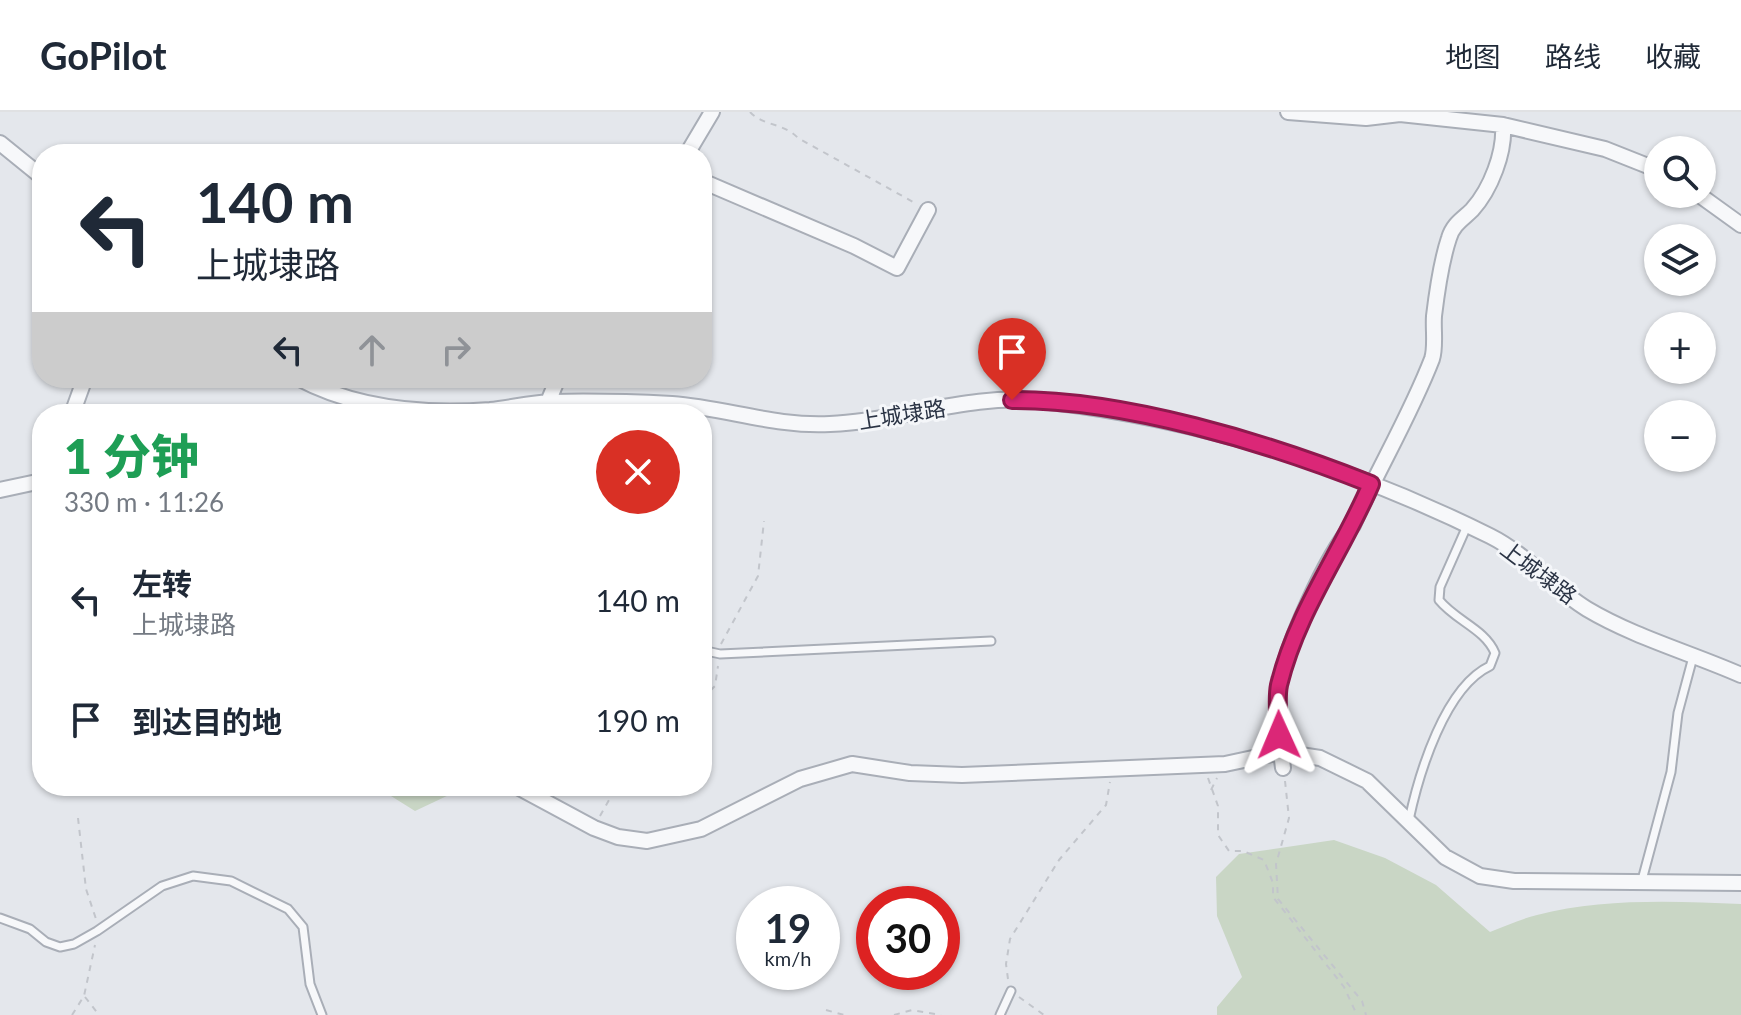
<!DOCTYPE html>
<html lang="zh">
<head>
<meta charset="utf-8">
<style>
	:root { --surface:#fff; --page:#f6f6f7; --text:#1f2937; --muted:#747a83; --line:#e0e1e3 }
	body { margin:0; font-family:Lato,"Noto Sans SC",sans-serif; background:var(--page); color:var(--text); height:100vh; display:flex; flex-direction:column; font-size:30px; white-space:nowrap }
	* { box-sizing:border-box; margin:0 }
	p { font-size:26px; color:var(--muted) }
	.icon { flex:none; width:44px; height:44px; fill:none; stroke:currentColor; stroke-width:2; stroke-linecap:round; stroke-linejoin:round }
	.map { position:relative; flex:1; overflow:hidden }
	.details { position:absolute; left:32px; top:292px; width:680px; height:392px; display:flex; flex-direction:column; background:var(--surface); border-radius:32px; box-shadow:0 2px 6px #0004 }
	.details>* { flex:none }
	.guide { position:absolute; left:32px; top:32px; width:680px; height:244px; border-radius:32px; box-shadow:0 2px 6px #0004; background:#fff; color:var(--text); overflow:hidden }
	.buttons { position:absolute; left:1644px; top:24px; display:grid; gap:16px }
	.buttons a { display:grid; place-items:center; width:72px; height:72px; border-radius:50%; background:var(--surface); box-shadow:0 2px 6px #0004; font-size:40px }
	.speed { position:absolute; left:736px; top:774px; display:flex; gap:16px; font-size:40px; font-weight:700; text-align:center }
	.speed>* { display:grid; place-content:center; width:104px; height:104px; border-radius:50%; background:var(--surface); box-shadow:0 2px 6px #0004; line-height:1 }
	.speed small { font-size:20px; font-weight:400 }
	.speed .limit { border:12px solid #d22; background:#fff; color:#111 }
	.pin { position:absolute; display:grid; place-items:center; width:68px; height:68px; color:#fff; margin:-82px -34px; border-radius:50% 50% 50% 0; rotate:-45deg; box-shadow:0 0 8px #0007 }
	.pin .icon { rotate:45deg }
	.me { position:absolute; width:88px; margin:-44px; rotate:359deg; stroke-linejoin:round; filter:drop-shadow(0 0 6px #0008) }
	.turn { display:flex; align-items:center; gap:28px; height:168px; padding:0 32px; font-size:36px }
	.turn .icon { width:104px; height:104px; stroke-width:2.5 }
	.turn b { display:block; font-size:56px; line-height:68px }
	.lanes { display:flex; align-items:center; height:76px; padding:0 32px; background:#0003; justify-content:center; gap:40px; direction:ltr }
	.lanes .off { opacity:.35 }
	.round { display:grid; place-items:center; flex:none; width:84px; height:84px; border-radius:42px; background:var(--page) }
	.overview { display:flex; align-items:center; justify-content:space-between; height:136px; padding:0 32px }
	h1 { font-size:48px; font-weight:800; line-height:60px; color:#1e9e55 }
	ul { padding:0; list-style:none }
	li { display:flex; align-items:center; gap:24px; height:120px; padding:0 32px }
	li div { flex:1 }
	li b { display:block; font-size:30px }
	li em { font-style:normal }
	header { display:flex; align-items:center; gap:48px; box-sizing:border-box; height:112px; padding:0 40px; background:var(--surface); border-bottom:2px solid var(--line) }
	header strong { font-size:38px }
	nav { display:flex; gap:44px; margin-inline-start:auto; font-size:28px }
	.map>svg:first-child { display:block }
	.green { fill:#c9d6c5 }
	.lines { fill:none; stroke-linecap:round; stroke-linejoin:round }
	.service-casing { stroke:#a9aeb7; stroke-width:11 }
	.minor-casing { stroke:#a9aeb7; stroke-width:18 }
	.path { stroke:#c2c5cb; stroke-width:2; stroke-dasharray:6 6; stroke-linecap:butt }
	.service { stroke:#f7f8fa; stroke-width:7 }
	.minor { stroke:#f7f8fa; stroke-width:14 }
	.route-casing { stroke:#8e194d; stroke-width:20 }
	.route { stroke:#db2777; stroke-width:14 }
	.labels { text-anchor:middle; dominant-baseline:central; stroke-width:6; stroke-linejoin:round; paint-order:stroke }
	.street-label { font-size:22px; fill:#2b3445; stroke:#f4f6f9 }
</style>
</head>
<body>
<header>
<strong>GoPilot</strong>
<nav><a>地图</a><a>路线</a><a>收藏</a></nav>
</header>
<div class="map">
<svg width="1741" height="903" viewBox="0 0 1741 903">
	<rect width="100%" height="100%" fill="#e4e7ec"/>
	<path class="green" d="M375,674H468L415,699Z
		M1334,728L1385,746L1436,773L1490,820C1505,814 1521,807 1537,803C1601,786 1675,789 1741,792V903H1217V895L1242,865L1217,804L1216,765L1239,742Z"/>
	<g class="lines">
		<g class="service-casing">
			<path id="service" d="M702,538L720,542L991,529
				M1409,708C1419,661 1445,575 1490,554L1495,541C1485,517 1456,509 1439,488L1440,475L1467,414
				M1642,768L1671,660L1678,601L1693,545
				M0,806L30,817L46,830L60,835L74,832L97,819L162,774L193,764L231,769L288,797L303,815L310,872L322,903
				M1000,903L1011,879"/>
		</g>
		<g class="minor-casing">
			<path id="minor" d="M1288,0L1366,6L1400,2L1503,13L1605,37L1658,58
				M0,31L42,65
				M687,42L712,0
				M702,69L854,134L897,156L928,98
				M1698,82L1741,113
				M298,266C356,297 425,303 490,298C510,296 530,291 551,290C591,289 632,290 672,292C726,296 776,315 830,312C901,309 971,281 1041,289C1198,306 1349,354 1490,424C1528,443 1552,476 1587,497C1634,525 1691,541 1741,563
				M548,290L558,266
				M72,302L85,266
				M0,378L37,370L42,365
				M1283,656C1280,631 1275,601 1279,576C1285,535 1326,444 1353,413C1378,357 1410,304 1432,247C1436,235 1433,218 1434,204C1437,179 1441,150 1449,126C1453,112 1463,107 1472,98C1491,77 1505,40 1503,13
				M516,674L594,716L618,725L647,729L701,717L800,667L852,652L910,661L962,663L1225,652L1281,640L1320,646L1367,669L1445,745L1480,764L1514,769L1741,771"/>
		</g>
		<path class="path" d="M750,0C763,14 784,11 798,26L915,91
			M721,532L758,464L764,409
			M702,587L715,574L718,554
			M1208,666L1218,694V723L1229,739H1243L1264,748L1273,771V785L1344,875L1357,903
			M1285,669L1289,706L1276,752L1278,787L1362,889L1366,903
			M1211,678L1217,666
			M600,704L617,674
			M78,706L86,777L96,807
			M1008,867L1006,852L1010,827L1059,748L1106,693L1110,670
			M85,885L99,903
			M1019,885L1044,903
			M826,898L844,903
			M72,903L84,884L95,833
			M894,903L912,898L941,903"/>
		<use href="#service" class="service"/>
		<use href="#minor" class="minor"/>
	</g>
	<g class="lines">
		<g class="route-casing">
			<path id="route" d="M1012,288C1124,287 1268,331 1371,372C1342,440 1297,499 1279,573C1276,588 1279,607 1279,623"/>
		</g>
		<use href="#route" class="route"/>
	</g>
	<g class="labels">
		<g class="street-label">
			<text transform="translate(902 302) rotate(-9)">上城埭路</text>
			<text transform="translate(1539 460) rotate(37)">上城埭路</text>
		</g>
	</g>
</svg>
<div class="buttons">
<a><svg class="icon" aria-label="search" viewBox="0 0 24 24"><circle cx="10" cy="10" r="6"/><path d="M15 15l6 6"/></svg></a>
<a><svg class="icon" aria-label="layers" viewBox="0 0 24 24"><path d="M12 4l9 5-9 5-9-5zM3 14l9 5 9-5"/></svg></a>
<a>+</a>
<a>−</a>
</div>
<div class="speed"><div>19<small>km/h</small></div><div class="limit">30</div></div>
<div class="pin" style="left:1012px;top:288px;background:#d93025"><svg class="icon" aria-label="arrive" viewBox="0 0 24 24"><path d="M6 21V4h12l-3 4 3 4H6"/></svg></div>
<svg class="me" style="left:1279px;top:623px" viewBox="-20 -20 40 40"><path d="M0-17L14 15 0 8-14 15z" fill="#db2777" stroke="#fff" stroke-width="4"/></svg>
<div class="guide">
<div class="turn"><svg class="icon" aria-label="left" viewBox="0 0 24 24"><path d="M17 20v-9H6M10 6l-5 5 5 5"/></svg><div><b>140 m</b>上城埭路</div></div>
<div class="lanes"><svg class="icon" aria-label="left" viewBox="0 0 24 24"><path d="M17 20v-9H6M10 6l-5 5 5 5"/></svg><svg class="icon off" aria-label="ahead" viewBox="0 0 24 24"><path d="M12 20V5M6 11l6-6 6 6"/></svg><svg class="icon off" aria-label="right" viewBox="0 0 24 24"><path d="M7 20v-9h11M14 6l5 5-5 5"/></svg></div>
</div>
<section class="details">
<div class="overview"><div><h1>1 分钟</h1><p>330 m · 11:26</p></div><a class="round" style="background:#d93025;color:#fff"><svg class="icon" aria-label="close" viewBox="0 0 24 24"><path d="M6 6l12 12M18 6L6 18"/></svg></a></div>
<ul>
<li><svg class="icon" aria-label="left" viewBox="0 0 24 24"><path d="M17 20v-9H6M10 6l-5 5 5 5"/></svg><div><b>左转</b><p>上城埭路</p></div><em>140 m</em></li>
<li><svg class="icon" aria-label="arrive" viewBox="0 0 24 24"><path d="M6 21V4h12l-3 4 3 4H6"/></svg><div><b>到达目的地</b></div><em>190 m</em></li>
</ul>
</section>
</div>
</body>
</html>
